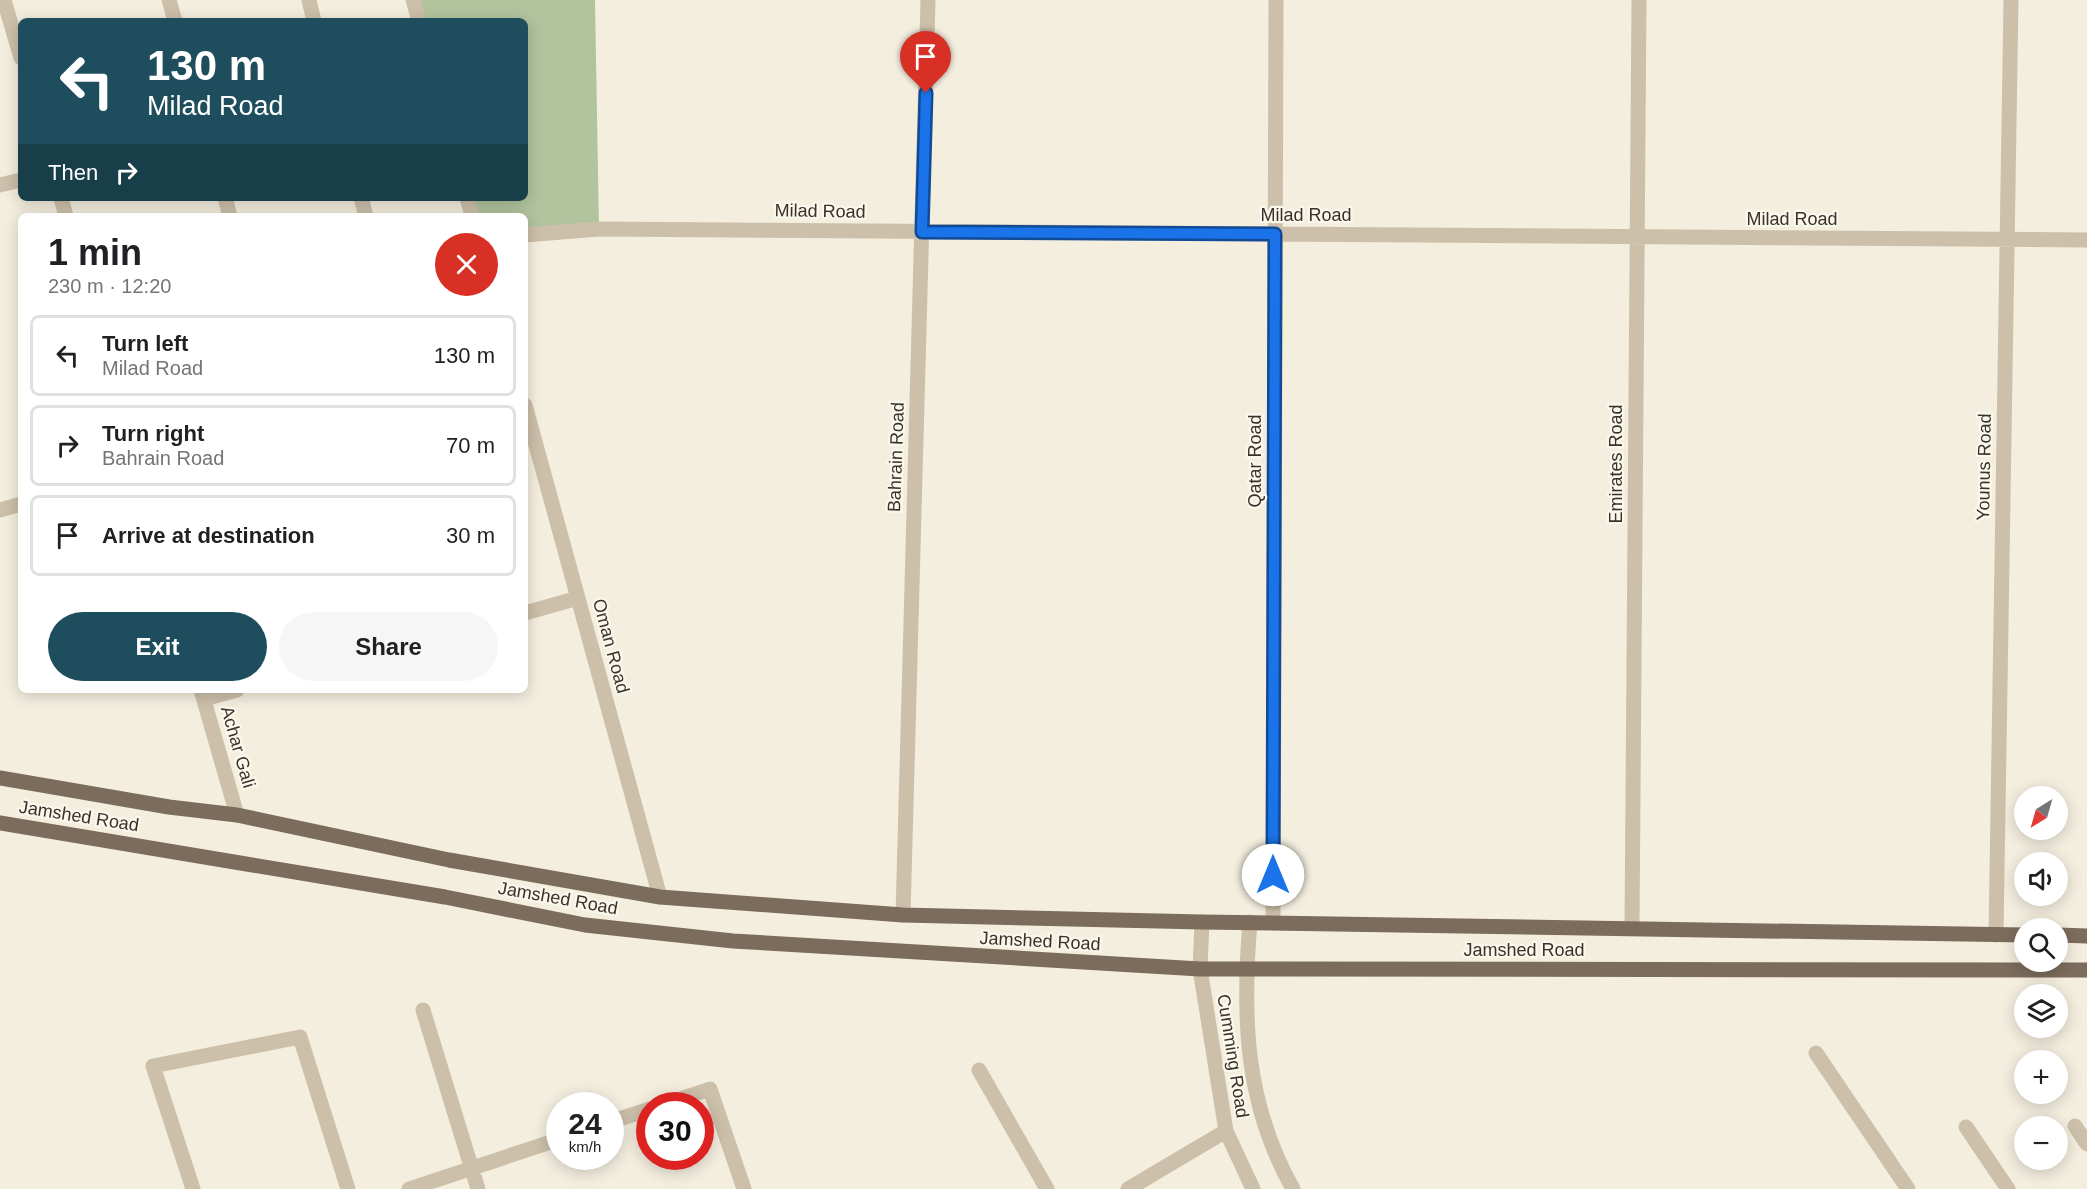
<!DOCTYPE html>
<html lang="en">
<head>
<meta charset="utf-8">
<style>
	:root { --surface:#fff; --page:#f6f6f6; --text:#202124; --muted:#757577; --line:#e0e0e0; --accent:#1e4e5d }
	body { margin:0; font-family:Helvetica,sans-serif; background:var(--page); color:var(--text); height:100vh; display:flex; flex-direction:column; font-size:22px; white-space:nowrap }
	* { box-sizing:border-box; margin:0 }
	p { font-size:20px; color:var(--muted) }
	.icon { flex:none; width:33px; height:33px; fill:none; stroke:currentColor; stroke-width:2; stroke-linecap:round; stroke-linejoin:round }
	.map { position:relative; flex:1; overflow:hidden }
	.panel { position:absolute; left:18px; top:213px; width:510px; height:480px; display:flex; flex-direction:column; background:var(--surface); border-radius:9px; box-shadow:0 3px 15px #0003 }
	.panel>* { flex:none }
	.top-card { position:absolute; left:18px; top:18px; width:510px; height:183px; border-radius:9px; box-shadow:0 3px 15px #0003; background:#1e4e5d; color:#fff; overflow:hidden }
	.needle { width:39px; rotate:217deg }
	.buttons { position:absolute; left:2014px; top:786px; display:grid; gap:12px }
	.buttons a { display:grid; place-items:center; width:54px; height:54px; border-radius:50%; background:var(--surface); box-shadow:0 3px 15px #0003; font-size:30px }
	.speed { position:absolute; left:546px; top:1092px; display:flex; gap:12px; font-size:30px; font-weight:700; text-align:center }
	.speed>* { display:grid; place-content:center; width:78px; height:78px; border-radius:50%; background:var(--surface); box-shadow:0 3px 15px #0003; line-height:1 }
	.speed small { font-size:15px; font-weight:400 }
	.speed .limit { border:9px solid #d22; background:#fff; color:#111 }
	.pin { position:absolute; display:grid; place-items:center; width:51px; height:51px; color:#fff; margin:-62px -26px; border-radius:50% 50% 50% 0; rotate:-45deg; box-shadow:0 0 6px #0007 }
	.pin .icon { rotate:45deg }
	.me { position:absolute; width:66px; margin:-33px; rotate:0deg; stroke-linejoin:round; filter:drop-shadow(0 0 4px #0008) }
	.turn { display:flex; align-items:center; gap:21px; height:126px; padding:0 30px; font-size:27px }
	.turn .icon { width:78px; height:78px; stroke-width:2.5 }
	.turn b { display:block; font-size:42px; line-height:51px }
	.then { display:flex; align-items:center; height:57px; padding:0 30px; background:#0003; gap:12px; font-size:22px }
	.round { display:grid; place-items:center; flex:none; width:63px; height:63px; border-radius:32px; background:var(--page) }
	.overview { display:flex; align-items:center; justify-content:space-between; height:102px; padding:0 30px }
	h1 { font-size:36px; font-weight:600; line-height:45px }
	.primary-button { display:flex; gap:12px; margin-top:auto; padding:12px 30px }
	.primary-button a { flex:1; height:69px; border-radius:36px; background:var(--accent); color:#fff; font-size:24px; font-weight:600; line-height:69px; text-align:center }
	.primary-button a+a { background:var(--page); color:var(--text) }
	ul { padding:0; list-style:none }
	li { display:flex; align-items:center; gap:18px; height:81px; margin:0 12px 9px; padding:0 18px; border:3px solid var(--line); border-radius:9px }
	li div { flex:1 }
	li b { display:block; font-size:22px }
	li em { font-style:normal }
	.map>svg:first-child { display:block }
	.green { fill:#b1c49e }
	.lines { fill:none; stroke-linecap:round; stroke-linejoin:round }
	.minor { stroke:#cdc0aa; stroke-width:15 }
	.major { stroke:#7c6c5b; stroke-width:15 }
	.route-casing { stroke:#114b97; stroke-width:15 }
	.route { stroke:#1a73e8; stroke-width:10 }
	.labels { text-anchor:middle; dominant-baseline:central; stroke-width:4.5; stroke-linejoin:round; paint-order:stroke }
	.street-label { font-size:18px; fill:#3a322a; stroke:#fbf7ec }
</style>
</head>
<body>
<div class="map">
<svg width="2087" height="1189" viewBox="0 0 2087 1189">
	<rect width="100%" height="100%" fill="#f4eedf"/>
	<path class="green" d="M413,0H595L599,229L525,235V216H472L467,198H525V21H419Z"/>
	<g class="lines">
		<path class="minor" d="M4,0L21,58
			M169,0L175,21
			M309,0L314,21
			M413,0L419,21
			M0,185L21,180
			M61,198L66,216
			M225,198L230,216
			M361,198L366,216
			M467,198L472,216
			M525,235L599,229L2087,240
			M525,405L660,897
			M0,510L21,504
			M525,613L578,598
			M201,690L237,815
			M204,699L237,690
			M903,915L928,0
			M1202,922L1200,969L1226,1131L1253,1189
			M1250,922C1242,1017 1245,1104 1293,1189
			M1273,922L1276,0
			M1632,928L1639,0
			M1996,935L2011,0
			M423,1010L478,1189
			M1816,1053L1908,1189
			M979,1070L1047,1189
			M659,1106L710,1089L744,1189
			M610,1122L650,1109
			M2075,1126L2087,1144
			M1966,1127L2008,1189
			M193,1189L153,1066L300,1037L348,1189
			M409,1189L560,1139
			M1128,1189L1226,1131"/>
		<path class="major" d="M0,778L169,807L237,815L449,860L660,897L903,915L1202,922L2025,935
			M0,823L445,897L585,925L733,941L1200,969L2087,970
			M2058,935L2087,936"/>
	</g>
	<g class="lines">
		<g class="route-casing">
			<path id="route" d="M926,93L922,232L1275,234L1273,875"/>
		</g>
		<use href="#route" class="route"/>
	</g>
	<g class="labels">
		<g class="street-label">
			<text transform="translate(820 211) rotate(1)">Milad Road</text>
			<text x="1306" y="215">Milad Road</text>
			<text x="1792" y="219">Milad Road</text>
			<text transform="translate(896 457) rotate(-88)">Bahrain Road</text>
			<text transform="translate(1255 461) rotate(-90)">Qatar Road</text>
			<text transform="translate(1616 464) rotate(-90)">Emirates Road</text>
			<text transform="translate(1984 467) rotate(-89)">Younus Road</text>
			<text transform="translate(611 646) rotate(75)">Oman Road</text>
			<text transform="translate(238 747) rotate(74)">Achar Gali</text>
			<text transform="translate(79 816) rotate(9)">Jamshed Road</text>
			<text transform="translate(558 898) rotate(10)">Jamshed Road</text>
			<text transform="translate(1040 941) rotate(3)">Jamshed Road</text>
			<text x="1524" y="950">Jamshed Road</text>
			<text transform="translate(1233 1056) rotate(81)">Cumming Road</text>
		</g>
	</g>
</svg>
<div class="buttons">
<a><svg class="needle" viewBox="-14 -14 28 28"><path d="M0-13l5 13h-10z" fill="#e53935"/><path d="M0 13l5-13h-10z" fill="#757577"/></svg></a>
<a><svg class="icon" aria-label="sound" viewBox="0 0 24 24"><path d="M4 9h4l5-4v14l-5-4H4zM17 9q2 3 0 6"/></svg></a>
<a><svg class="icon" aria-label="search" viewBox="0 0 24 24"><circle cx="10" cy="10" r="6"/><path d="M15 15l6 6"/></svg></a>
<a><svg class="icon" aria-label="layers" viewBox="0 0 24 24"><path d="M12 4l9 5-9 5-9-5zM3 14l9 5 9-5"/></svg></a>
<a>+</a>
<a>−</a>
</div>
<div class="speed"><div>24<small>km/h</small></div><div class="limit">30</div></div>
<div class="pin" style="left:926px;top:93px;background:#d93025"><svg class="icon" aria-label="arrive" viewBox="0 0 24 24"><path d="M6 21V4h12l-3 4 3 4H6"/></svg></div>
<svg class="me" style="left:1273px;top:875px" viewBox="-20 -20 40 40"><circle r="19" fill="#fff"/><path d="M0-13L10 11 0 6-10 11z" fill="#1a73e8"/></svg>
<div class="top-card">
<div class="turn"><svg class="icon" aria-label="left" viewBox="0 0 24 24"><path d="M17 20v-9H6M10 6l-5 5 5 5"/></svg><div><b>130 m</b>Milad Road</div></div>
<div class="then">Then<svg class="icon" aria-label="right" viewBox="0 0 24 24"><path d="M7 20v-9h11M14 6l5 5-5 5"/></svg></div>
</div>
<section class="panel">
<div class="overview"><div><h1>1 min</h1><p>230 m · 12:20</p></div><a class="round" style="background:#d93025;color:#fff"><svg class="icon" aria-label="close" viewBox="0 0 24 24"><path d="M6 6l12 12M18 6L6 18"/></svg></a></div>
<ul>
<li><svg class="icon" aria-label="left" viewBox="0 0 24 24"><path d="M17 20v-9H6M10 6l-5 5 5 5"/></svg><div><b>Turn left</b><p>Milad Road</p></div><em>130 m</em></li>
<li><svg class="icon" aria-label="right" viewBox="0 0 24 24"><path d="M7 20v-9h11M14 6l5 5-5 5"/></svg><div><b>Turn right</b><p>Bahrain Road</p></div><em>70 m</em></li>
<li><svg class="icon" aria-label="arrive" viewBox="0 0 24 24"><path d="M6 21V4h12l-3 4 3 4H6"/></svg><div><b>Arrive at destination</b></div><em>30 m</em></li>
</ul>
<div class="primary-button"><a>Exit</a><a>Share</a></div>
</section>
</div>
</body>
</html>
